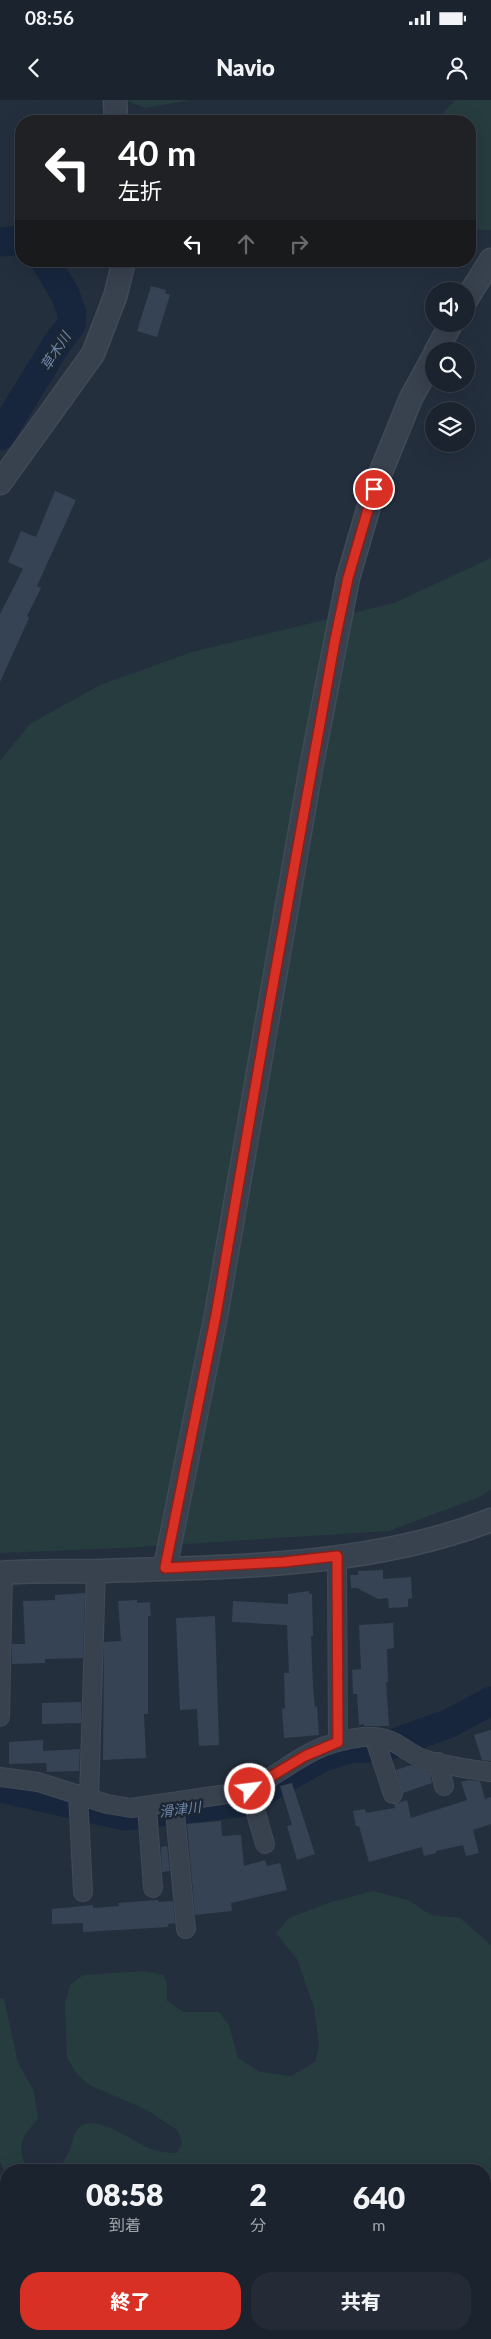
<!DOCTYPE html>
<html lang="ja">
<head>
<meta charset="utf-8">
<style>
	:root { --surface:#1b232e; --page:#242b36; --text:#f1f3f6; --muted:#a0a4aa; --line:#39404a; --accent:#d93025 }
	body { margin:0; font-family:Lato,"Noto Sans JP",sans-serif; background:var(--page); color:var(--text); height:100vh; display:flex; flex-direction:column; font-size:19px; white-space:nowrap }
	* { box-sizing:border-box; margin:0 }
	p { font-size:16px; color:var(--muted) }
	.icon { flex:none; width:28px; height:28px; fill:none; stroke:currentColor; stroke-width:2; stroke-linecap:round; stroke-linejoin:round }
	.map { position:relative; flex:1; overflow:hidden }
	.side { position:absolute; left:0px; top:2064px; width:491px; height:176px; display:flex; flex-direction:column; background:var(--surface); border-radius:20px 20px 0 0; box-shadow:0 5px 20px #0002,0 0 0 1px var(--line) }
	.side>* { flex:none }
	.hud { position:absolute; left:15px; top:15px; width:461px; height:152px; border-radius:20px; box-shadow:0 5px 20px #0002,0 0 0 1px var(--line); background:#202124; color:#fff; overflow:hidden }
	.controls { position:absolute; left:425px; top:182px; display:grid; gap:10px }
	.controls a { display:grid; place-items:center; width:50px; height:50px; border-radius:50%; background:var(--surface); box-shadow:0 5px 20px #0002,0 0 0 1px var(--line); font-size:25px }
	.pin { position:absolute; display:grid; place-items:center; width:42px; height:42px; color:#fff; margin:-21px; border:2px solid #fff; border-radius:50%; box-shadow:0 1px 5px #0007 }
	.me { position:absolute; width:55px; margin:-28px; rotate:61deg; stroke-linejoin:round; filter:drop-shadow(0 0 4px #0008) }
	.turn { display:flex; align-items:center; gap:18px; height:105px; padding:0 20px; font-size:22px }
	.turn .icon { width:65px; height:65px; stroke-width:2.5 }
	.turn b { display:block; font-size:35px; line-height:42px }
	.lanes { display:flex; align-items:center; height:48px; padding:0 20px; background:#0003; justify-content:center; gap:25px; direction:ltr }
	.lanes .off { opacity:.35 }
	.eta { display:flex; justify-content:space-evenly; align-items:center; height:85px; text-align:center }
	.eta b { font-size:30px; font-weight:800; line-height:35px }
	.primary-button { display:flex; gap:10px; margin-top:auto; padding:10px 20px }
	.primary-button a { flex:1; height:58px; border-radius:20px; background:var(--accent); color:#fff; font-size:20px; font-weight:800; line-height:58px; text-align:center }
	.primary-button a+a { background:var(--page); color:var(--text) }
	.status { display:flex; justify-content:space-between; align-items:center; height:35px; padding:0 25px; background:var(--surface); direction:ltr }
	.status svg { height:14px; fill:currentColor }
	header { display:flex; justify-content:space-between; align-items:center; height:65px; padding:0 20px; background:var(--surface); font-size:22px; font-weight:800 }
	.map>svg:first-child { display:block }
	.green { fill:#263c3f }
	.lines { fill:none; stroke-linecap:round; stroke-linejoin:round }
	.river { stroke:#17263c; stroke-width:29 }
	.building { fill:#364354 }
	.pedestrian-casing { stroke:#414a57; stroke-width:16 }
	.minor-casing { stroke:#414a57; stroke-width:20 }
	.tertiary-casing { stroke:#414a57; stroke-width:25 }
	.pedestrian { stroke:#38414e; stroke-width:14 }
	.minor { stroke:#38414e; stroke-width:18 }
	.tertiary { stroke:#38414e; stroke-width:22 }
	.route-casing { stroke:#8d1f18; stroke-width:12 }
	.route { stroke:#d93025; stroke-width:9 }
	.labels { text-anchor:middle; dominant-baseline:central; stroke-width:5; stroke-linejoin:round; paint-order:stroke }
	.water-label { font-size:14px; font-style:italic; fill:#6d86a8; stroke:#1d2633 }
</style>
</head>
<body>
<div class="status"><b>08:56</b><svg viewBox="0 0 49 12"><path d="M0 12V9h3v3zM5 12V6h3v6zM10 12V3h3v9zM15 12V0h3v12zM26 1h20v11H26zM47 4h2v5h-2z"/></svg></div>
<header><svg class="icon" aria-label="back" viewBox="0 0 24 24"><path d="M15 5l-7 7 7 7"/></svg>Navio<svg class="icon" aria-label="person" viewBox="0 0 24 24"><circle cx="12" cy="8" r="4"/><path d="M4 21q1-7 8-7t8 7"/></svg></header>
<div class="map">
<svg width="491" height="2239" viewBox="0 0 491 2239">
	<rect width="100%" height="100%" fill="#242f3e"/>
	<path class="green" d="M125,0H190L145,8Z
		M455,0H491V130H480L470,126V21H436Z
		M491,458V1390L477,1398L389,1431L122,1448L0,1453V661L30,624L100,585L192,552L394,503Z
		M373,1791L408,1800L431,1815L460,1818L491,1845V2239H308L307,2234H485V2070H59C63,2063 67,2056 70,2049C72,2044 73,2036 76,2031C90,2009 131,2040 146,2047C156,2051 166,2053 177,2053L182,2043L177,2030L147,2010L89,1985L77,1974L67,1958L65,1904L70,1885L83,1875L144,1871L163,1875L167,1884V1901L184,1912H219L229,1925L238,1958L260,1972L291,1976L315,1962L319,1946L314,1908L297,1859L276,1833L289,1818L328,1803Z
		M4,1898L18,1963L34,1991L38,2019C20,2040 17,2043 27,2070H6V2074L0,2062V1899Z"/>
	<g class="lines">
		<path class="river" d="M0,142L21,140
			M0,336L58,242L71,225L72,214L65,194L45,161
			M0,1688L125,1716L244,1702L321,1658L353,1648H381L450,1623L491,1601"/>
	</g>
	<path class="building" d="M151,186L166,190L165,193L170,195L157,237L137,231Z
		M55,391L76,400L37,486L41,488L27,516L29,518L0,582V514L23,469L8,462L21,431L36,437Z
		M383,1470V1479L411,1477L412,1498L408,1499V1507L389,1508L388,1498L378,1499L357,1488H351L350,1475H358V1471Z
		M309,1491V1494H312L313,1536H311L313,1587L315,1607L317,1606L319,1635L284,1638L282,1609L285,1608L284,1573H289L287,1525L232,1522L233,1501L288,1504V1494Z
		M85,1493L83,1558L45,1559V1563L12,1564V1544H25L23,1501L55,1500V1495Z
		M137,1500V1503L150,1502L151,1516H148V1614H144L146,1658L103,1660L104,1542L121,1541L118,1501Z
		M215,1516L219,1645L199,1646L197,1609L180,1610L176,1518Z
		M393,1523L394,1548L387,1549L388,1582H386L389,1626H364V1624L359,1625L357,1594H353L352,1570L361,1569L359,1525Z
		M81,1602V1623L42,1624V1603Z
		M491,1630V1661L482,1660L474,1635Z
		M43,1640V1651L80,1649L79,1671L47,1672L46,1663L9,1664V1642Z
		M411,1665L430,1672L432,1683L403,1693L396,1670Z
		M469,1680L480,1681L485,1699L491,1697V1724L473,1730L479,1753L466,1756L463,1745L436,1751V1753L424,1756L422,1747L369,1762L359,1726H356L353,1711L365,1709L366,1713L395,1708L394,1704L407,1700L411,1718L467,1700L461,1682Z
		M292,1683L315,1754L297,1760L287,1726L292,1725L280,1686Z
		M221,1721L222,1736L241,1735L244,1766L265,1760L267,1766L280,1763L287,1790L231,1803L232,1811L195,1815L187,1724Z
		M167,1746L170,1771L162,1772L161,1747Z
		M158,1800L159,1802L173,1801L175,1823L168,1824V1827L83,1832V1823L52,1824V1809L93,1805V1808L119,1806L118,1803Z"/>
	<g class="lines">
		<g class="pedestrian-casing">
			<path id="pedestrian" d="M0,2087L6,2109
				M164,2234V2239
				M20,2239L24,2234"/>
		</g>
		<g class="minor-casing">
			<path id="minor" d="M337,1456L338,1642
				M0,1617L3,1472
				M374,1637L393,1694
				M438,1662L444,1686
				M0,1677L38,1682L107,1704L131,1708L241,1692C272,1681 295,1657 325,1646C343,1640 367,1633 386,1639C399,1643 410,1654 423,1659C444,1666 469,1669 491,1672
				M249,1689L265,1744
				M78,1694L83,1792
				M89,1698L96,1471
				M174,1702L186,1829
				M147,1707L153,1788
				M207,2234V2239
				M313,2234L314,2239"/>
		</g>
		<g class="tertiary-casing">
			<path id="tertiary" d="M115,0L116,21
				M466,200L491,160
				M436,251L451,224
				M0,383L93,254L115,197L124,161
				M165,1468L216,1215L311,668L348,478L374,389L411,298L434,256
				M0,1473C34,1470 68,1472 102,1471C230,1467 371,1467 491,1420"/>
		</g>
		<use href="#pedestrian" class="pedestrian"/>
		<use href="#minor" class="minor"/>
		<use href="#tertiary" class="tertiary"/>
	</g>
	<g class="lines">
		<g class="route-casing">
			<path id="route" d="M250,1689L305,1656L338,1642L337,1456L284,1462L165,1468L216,1215L268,913L335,540L348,478L374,389"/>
		</g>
		<use href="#route" class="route"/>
	</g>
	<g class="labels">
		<g class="water-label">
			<text transform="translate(55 251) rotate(-57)">草木川</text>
			<text transform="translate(180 1709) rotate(-7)">滑津川</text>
		</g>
	</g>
</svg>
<div class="controls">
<a><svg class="icon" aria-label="sound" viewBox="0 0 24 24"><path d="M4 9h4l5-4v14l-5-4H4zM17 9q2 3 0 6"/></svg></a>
<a><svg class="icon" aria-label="search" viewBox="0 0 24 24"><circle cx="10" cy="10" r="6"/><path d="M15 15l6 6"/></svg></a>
<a><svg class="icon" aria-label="layers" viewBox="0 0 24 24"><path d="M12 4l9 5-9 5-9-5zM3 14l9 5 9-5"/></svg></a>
</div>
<div class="pin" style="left:374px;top:389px;background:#d93025"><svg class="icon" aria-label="arrive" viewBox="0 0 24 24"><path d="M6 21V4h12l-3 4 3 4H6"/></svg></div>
<svg class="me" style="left:250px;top:1689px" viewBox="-20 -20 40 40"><circle r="17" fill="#d93025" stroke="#fff" stroke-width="3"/><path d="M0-11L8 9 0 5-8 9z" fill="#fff"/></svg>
<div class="hud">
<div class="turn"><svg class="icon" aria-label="left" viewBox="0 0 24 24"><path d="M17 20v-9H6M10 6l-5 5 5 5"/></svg><div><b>40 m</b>左折</div></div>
<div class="lanes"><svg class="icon" aria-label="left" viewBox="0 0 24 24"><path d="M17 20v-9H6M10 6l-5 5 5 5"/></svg><svg class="icon off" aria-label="ahead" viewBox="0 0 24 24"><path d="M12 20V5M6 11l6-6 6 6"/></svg><svg class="icon off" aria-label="right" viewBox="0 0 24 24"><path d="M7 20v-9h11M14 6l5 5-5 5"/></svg></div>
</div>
<section class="side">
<div class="eta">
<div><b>08:58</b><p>到着</p></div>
<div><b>2</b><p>分</p></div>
<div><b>640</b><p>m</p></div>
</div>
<div class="primary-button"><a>終了</a><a>共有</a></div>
</section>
</div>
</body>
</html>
